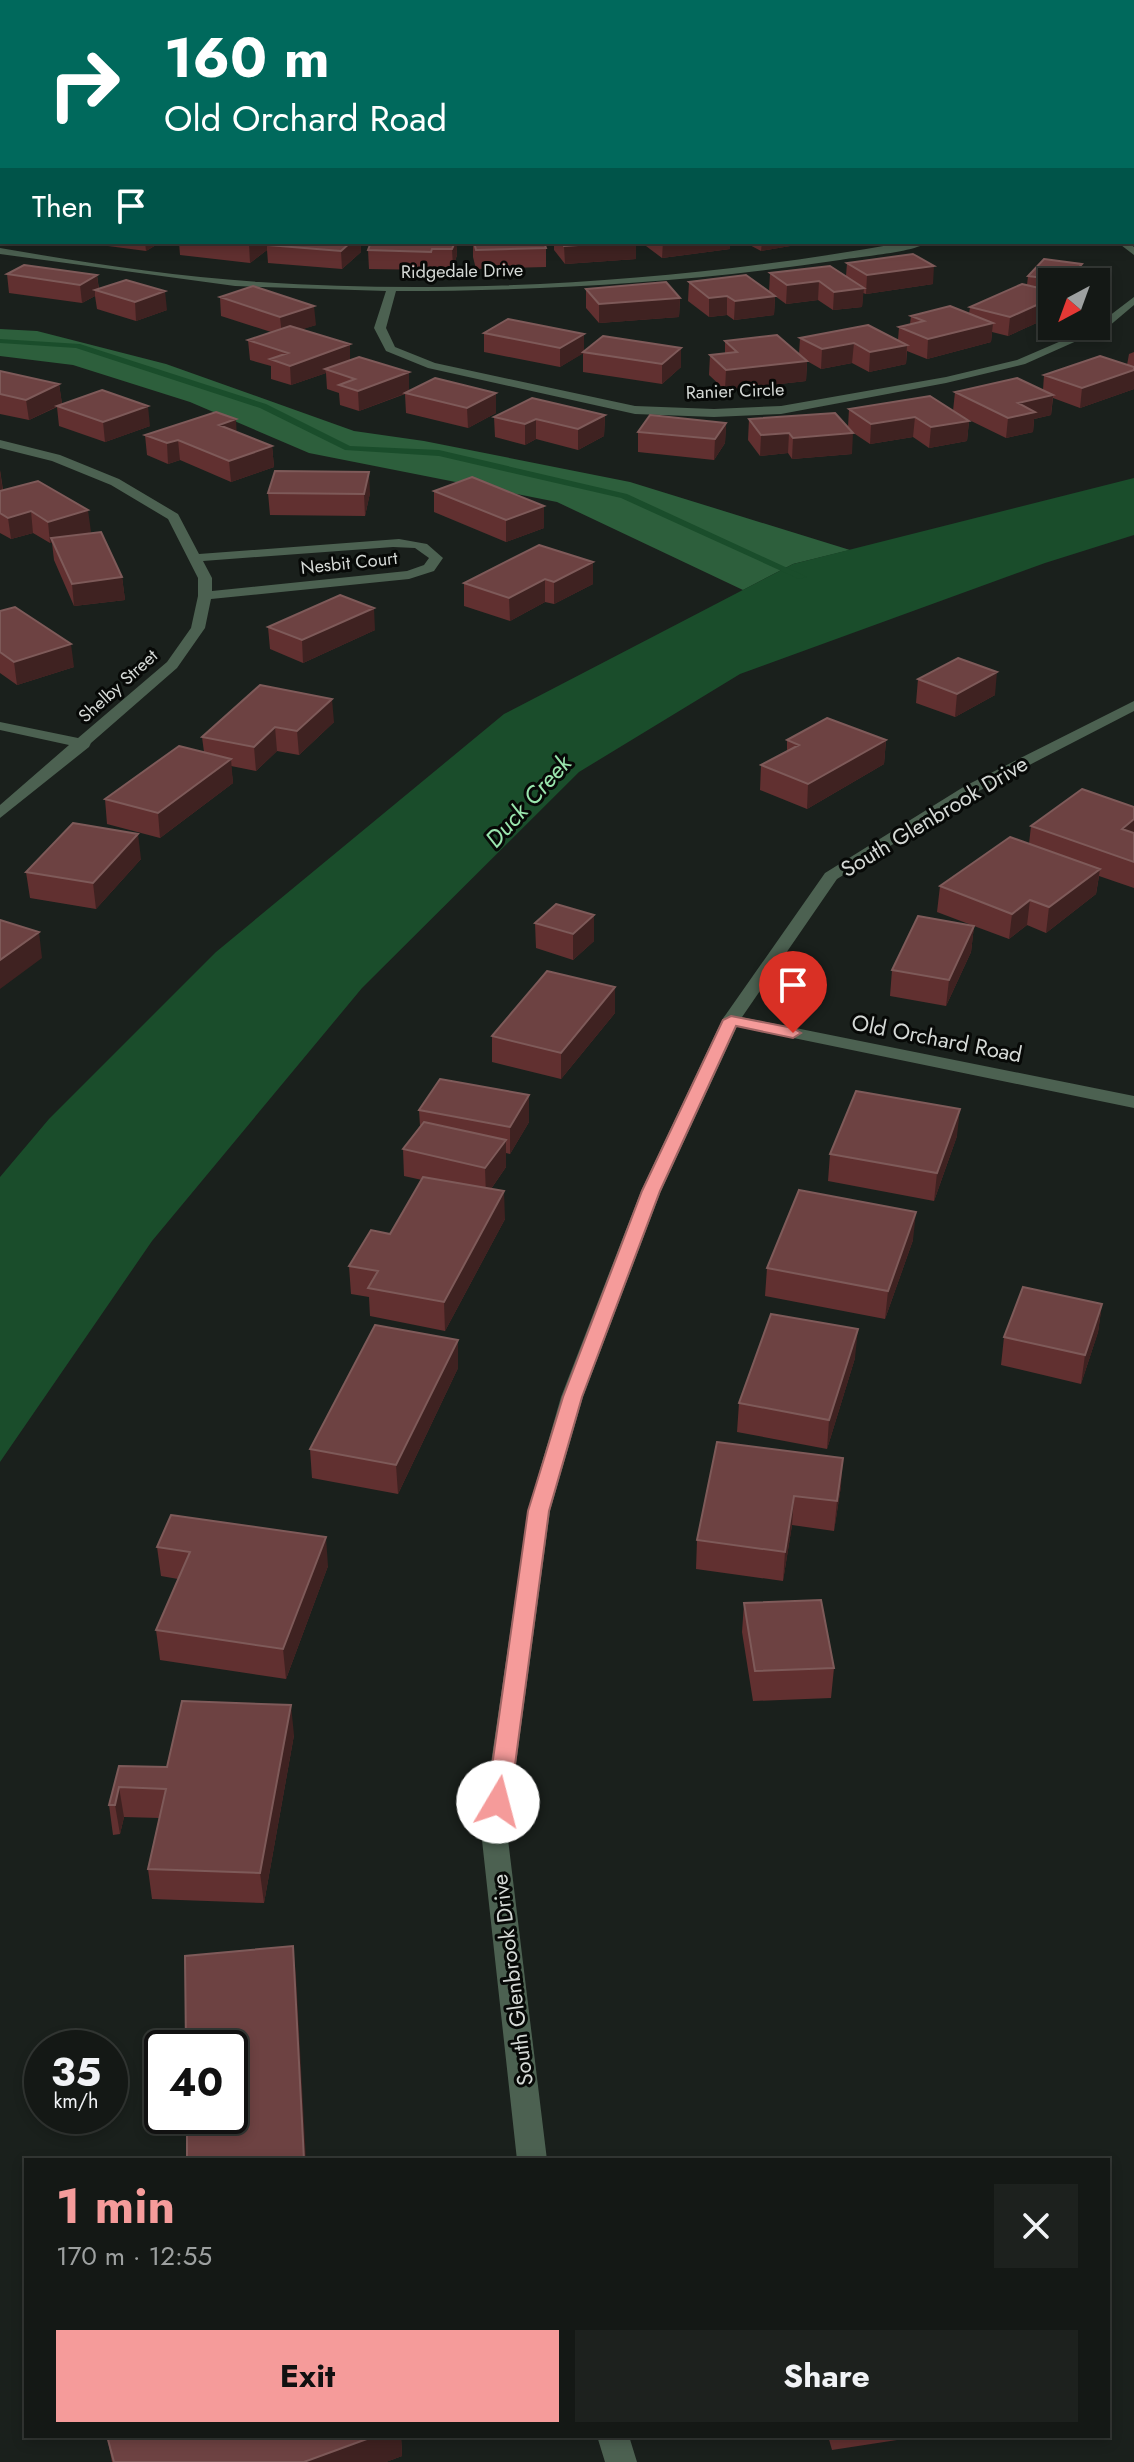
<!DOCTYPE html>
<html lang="en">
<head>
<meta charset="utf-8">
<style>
	:root { --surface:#141815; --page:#1d211e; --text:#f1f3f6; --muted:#9da0a0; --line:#333734; --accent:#f59b9a }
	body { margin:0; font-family:Jost,sans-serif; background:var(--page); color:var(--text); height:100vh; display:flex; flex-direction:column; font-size:30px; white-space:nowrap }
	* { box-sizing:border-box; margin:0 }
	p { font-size:26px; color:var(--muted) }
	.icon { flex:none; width:44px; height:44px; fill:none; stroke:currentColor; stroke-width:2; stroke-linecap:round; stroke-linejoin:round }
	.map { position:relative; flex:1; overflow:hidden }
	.drawer { position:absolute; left:24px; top:2158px; width:1086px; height:280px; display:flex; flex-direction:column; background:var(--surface); border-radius:0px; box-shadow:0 4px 12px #0003,0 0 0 2px var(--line) }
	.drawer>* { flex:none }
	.guide { position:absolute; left:0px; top:0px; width:1134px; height:244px; box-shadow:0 4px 12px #0003,0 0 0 2px var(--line); background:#00695c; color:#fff; overflow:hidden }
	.needle { width:52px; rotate:221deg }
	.controls { position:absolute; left:1038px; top:268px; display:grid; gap:16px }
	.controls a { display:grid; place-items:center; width:72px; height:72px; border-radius:0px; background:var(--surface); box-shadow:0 4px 12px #0003,0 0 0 2px var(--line); font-size:40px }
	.speed { position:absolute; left:24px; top:2030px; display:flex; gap:16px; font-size:40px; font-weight:700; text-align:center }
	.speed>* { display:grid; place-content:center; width:104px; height:104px; border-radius:50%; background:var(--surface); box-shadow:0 4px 12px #0003,0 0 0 2px var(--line); line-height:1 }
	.speed small { font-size:20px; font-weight:400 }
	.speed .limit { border:4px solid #111; border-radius:12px; background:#fff; color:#111 }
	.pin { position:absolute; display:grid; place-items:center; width:68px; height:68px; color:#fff; margin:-82px -34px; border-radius:50% 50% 50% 0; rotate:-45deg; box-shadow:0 0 8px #0007 }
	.pin .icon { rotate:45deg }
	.me { position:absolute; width:88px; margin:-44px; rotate:8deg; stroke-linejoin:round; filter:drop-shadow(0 0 6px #0008) }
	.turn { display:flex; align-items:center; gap:28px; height:168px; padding:0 32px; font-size:36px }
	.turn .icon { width:104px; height:104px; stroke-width:2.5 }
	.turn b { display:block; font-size:56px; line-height:68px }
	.then { display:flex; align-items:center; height:76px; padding:0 32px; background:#0003; gap:16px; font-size:30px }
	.round { display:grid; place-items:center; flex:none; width:84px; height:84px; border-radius:0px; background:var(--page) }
	.head { display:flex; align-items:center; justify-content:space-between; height:136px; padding:0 32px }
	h1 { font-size:48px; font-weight:700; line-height:60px; color:var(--accent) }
	.button { display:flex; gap:16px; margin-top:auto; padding:16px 32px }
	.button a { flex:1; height:92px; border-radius:0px; background:var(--accent); color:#111; font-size:32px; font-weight:700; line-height:92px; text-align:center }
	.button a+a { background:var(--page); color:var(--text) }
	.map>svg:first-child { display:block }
	.forest { fill:#2d5f3c }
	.water { fill:#1a4d2b }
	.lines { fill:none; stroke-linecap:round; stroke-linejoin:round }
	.stream { fill:#1a4d2b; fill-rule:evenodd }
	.minor { fill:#4c6151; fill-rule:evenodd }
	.tertiary { fill:#4c6151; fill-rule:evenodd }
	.secondary { fill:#65866d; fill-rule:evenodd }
	.wall { fill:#613030 }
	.shaded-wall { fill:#3f2221 }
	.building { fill:#6d4242; stroke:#7e5a59; stroke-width:2 }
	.route { fill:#f59b9a; stroke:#9f6564; stroke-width:2 }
	.labels { text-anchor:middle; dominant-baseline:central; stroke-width:6; stroke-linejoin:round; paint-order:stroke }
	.far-street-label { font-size:18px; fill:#d5d9d6; stroke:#070907 }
	.street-label { font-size:22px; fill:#d5d9d6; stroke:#070907 }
	.water-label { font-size:24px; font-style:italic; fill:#9ae6ae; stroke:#070907 }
</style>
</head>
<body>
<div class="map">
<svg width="1134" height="2462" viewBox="0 0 1134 2462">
	<rect width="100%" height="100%" fill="#1a201c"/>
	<path class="forest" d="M0,329L37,331L166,364L354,431L424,441L630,482L850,550L793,564L743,590L557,502L309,453L190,402L73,365L0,356Z"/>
	<path class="water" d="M1134,478V535L1045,563L740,674L579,772L362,988L152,1241L0,1462V1177L49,1119L216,952L504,714L793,564Z"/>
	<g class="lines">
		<path class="stream" d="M0,339L80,344L266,404L350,446L439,450L627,494L807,577L799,579L621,498L439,456L345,450L260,408L76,348L0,343Z"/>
		<path class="minor" d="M1134,173V179L1132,180V174Z
			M907,242H929C911,253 863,256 840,260C693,282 545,291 396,291L386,328L395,347L435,363L635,406L714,409L781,406L946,377L1017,360L1096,326L1134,297V305L1108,327L1025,364L946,383L781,414L714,417L635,414L428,368L386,351L374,328L386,291L235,286L0,254V248C86,263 172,276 259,282C474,296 695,280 907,242Z
			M1117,242H1128L1134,247V255Z
			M0,440L60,455L119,479L178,514L199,554L399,539L427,544L443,558L434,571L409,579L211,599L205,628L177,668L91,743L89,747L0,818V805L69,745L0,730V722L78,738L167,662L191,628L198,596V578L168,519L111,485L52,461L0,448ZM393,547L415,548L429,558L424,565L407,571L212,591V578L203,561Z
			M731,1015L1134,1096V1108L725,1024L722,1020L725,1016Z"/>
		<path class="tertiary" d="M0,167H2V173H0Z
			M1134,701V711L977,792L837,879L740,1020L661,1191L583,1397L550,1511L507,1831L547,2160H517L481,1831L528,1511L561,1397L641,1191L722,1020L825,873L965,786Z
			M597,2436H629L637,2462H605Z"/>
		<path class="secondary" d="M1132,4H1134V8H1132Z"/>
	</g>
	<path class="wall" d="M37,0H336V2H31Z
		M669,0H783L777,2H663Z
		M861,0H944V2H861Z
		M1044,0H1111L1110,2H1043Z
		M2,12V68L0,67V13Z
		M1134,194V218L1132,217V195Z
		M0,197H2V231L0,230Z
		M108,242H161L146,251L108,246Z
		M179,242H361V252L342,269L268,263L267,250L250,263L180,255Z
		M456,242L457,255L453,267H433L432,270L369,269L368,250Z
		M473,242L546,248V267L476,269L473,257Z
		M554,242H636V259L565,264L554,250Z
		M642,242H730V249L662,258L642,243Z
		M744,242H814L761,251Z
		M847,263L933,284L866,294L863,293L862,307L833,310L818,300L786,304L775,296L774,315L734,320L727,315L709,317L688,301L689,282L769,292L770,273L846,276Z
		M1082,264L1080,282H1052V316L1008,336L992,332L991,342L927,359L907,351L906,364L869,372L852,363L821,369L807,361L806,381L725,390L709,375L710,355L725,353V341L799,354L800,338L898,340L899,327L910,324L911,316L969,314L970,307L1027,285L1028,276Z
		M7,274L97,275L99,289L167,310L136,321L97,309L95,296L82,303L9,293Z
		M586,289L680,298L679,317L599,323L586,308Z
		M220,297L316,325L302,329L350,360L409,391L496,393V413L468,428L406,413L405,394L359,411L340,405L339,393L327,389L326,373L291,385L271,379V366L250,360L248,340L271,332L221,316Z
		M484,333L584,352L681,367L662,384L583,372V353L560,367L484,352Z
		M1134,352V389L1080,408L1053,398L1051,415L1034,419L1033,432L1006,438L965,418L969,421L967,441L929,448L913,437L870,444L852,432V454L792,459L788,453L760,456L748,440L749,419L848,427L849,409L953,411L955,392L1043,390L1044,375L1127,365L1129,354Z
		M0,371L59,384L62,404L150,426L105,442L59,426L57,407L29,420L0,414Z
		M605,415L604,436L578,450L536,439L525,445L495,437L494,417Z
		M726,423L725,443L714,460L638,452V432Z
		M237,432L272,446L274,467L231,482L180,460L168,464L147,455L145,435Z
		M0,470L3,490L91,532L85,534L122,577L125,600L74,606L54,560L52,543H50L33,533L11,539L0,533Z
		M434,491L544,528L506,542L434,512Z
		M268,493H370L365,516L270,515Z
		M539,545L593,584L554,604L545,602L510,621L464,606V583Z
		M0,611L74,667L17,685L0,673Z
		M268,627L375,630L303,663L270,649Z
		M918,679L995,695L955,717L916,703Z
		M260,685L334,722L299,755L277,751L256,771L231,766L233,783L160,838L107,824L105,799L204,752L202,737Z
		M787,740H886L884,764L807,809L760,790L761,765L787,751Z
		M1134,807V888L1099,876L1096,894L1046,933L1027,925L1009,939L974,926L971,952L946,1006L890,996L892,970L974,926L937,912L940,886L1029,844L1031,826Z
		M141,859L96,909L30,898L26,872Z
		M535,923L594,941L573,960L536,948Z
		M615,1013L561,1079L492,1062V1036Z
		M529,1095V1122L510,1154L506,1153V1167L491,1189L505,1219L445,1331L370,1316L369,1297L351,1294L349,1266L390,1234L422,1180L404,1176L403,1149L420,1126L419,1110Z
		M957,1136L934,1201L828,1181L830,1154Z
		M913,1240L885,1319L765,1296L767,1268Z
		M1102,1304L1098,1332L1081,1384L1001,1365L1004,1337Z
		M855,1358L827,1449L737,1432L739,1403Z
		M458,1368L398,1494L312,1478L310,1449Z
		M717,1442L841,1486L834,1531L792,1525L783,1581L696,1569L697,1540Z
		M157,1547L328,1566L286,1679L160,1660L156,1630L178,1579L161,1576Z
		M744,1603L834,1668L831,1698L753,1701L742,1632Z
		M294,1735L264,1903L152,1899L148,1869L159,1818L124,1817L120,1834L113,1835L109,1805L119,1766L167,1767Z
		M107,2436H401L402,2456L386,2462H112Z
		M828,2436H923L832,2450Z"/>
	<path class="shaded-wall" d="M70,0H94V2H64Z
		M272,0H336V2H269V1Z
		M553,0H586V2H546Z
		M727,0H755V2H725Z
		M769,0H783L777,2H769Z
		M928,0H944V2H928Z
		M1132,62H1134V77L1132,78Z
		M145,242H161L146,251Z
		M252,242H274L267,245V250L250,263L249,244Z
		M351,242H361V252L342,269L341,251Z
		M455,242H456L457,255L453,267L452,249Z
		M624,242H636V259L565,264L564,246Z
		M663,242H730V249L662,258Z
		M762,242H814L761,251Z
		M1082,264L1080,282H1067V281Z
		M934,266L933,284L866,294L867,275Z
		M97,275L99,292L95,290V296L82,303L80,285Z
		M819,281L818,300L786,304L787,285Z
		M864,288L862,307L833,310L834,292Z
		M165,291L167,310L136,321L135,302Z
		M727,296V315L709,317V298Z
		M775,296L774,315L734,320L735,301Z
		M680,298L679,317L599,323V304Z
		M1052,298V316L1008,336L1010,317Z
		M314,306L316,325L282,336L280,317Z
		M993,323L991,342L927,359L928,339Z
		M584,334V353L560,367V348Z
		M854,343L852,363L821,369L822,349Z
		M350,344V363L325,369L326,373L291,385L290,366Z
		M907,345L906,364L869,372L870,352Z
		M681,348V367L662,384V364Z
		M807,361L806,381L725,390L726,370Z
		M1134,370V389L1080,408L1082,388Z
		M409,372V392L359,411L358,391Z
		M59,384L62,404L29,420L26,400Z
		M496,393V413L468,428L467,408Z
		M1053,395L1051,415L1034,419L1033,432L1006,438L1008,418L1018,403Z
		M148,406L150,426L105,442L103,422Z
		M605,415L604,436L578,450V429Z
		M915,417L913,437L870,444L871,424Z
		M236,419L237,440L219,425Z
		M536,419V439L525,445V424Z
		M969,421L967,441L929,448L931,427Z
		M726,423L725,443L714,460L715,439Z
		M789,433L788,453L760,456L761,435Z
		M853,433L852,454L792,459L793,438Z
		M178,440L180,460L168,464L167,443Z
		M272,446L274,467L231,482L229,461Z
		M0,471L3,492L0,493Z
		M369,472L370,493L365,516L364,494Z
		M544,506V528L506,542V520Z
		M88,510L91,532L54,542L51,538L52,543H50L48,522Z
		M31,511L33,533L11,539L8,518Z
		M593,562V584L554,604V582Z
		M122,577L125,600L74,606L72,584Z
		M545,579V602L510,621L509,598Z
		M374,608L375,630L303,663L302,640Z
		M71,644L74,667L17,685L14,662Z
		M997,672L995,695L955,717L957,694Z
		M332,699L334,722L299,755L297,731Z
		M275,727L277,751L256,771L254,747Z
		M886,740L884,764L807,809L808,784Z
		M231,759L233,783L160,838L158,813Z
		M1134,819V841L1122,829Z
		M138,834L141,859L96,909L93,883Z
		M1100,869L1096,894L1046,933L1049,907Z
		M1030,900L1027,925L1009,939L1012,914Z
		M594,915V941L573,960V934Z
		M974,926L971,952L946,1006L949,980Z
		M39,932L42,958L0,989V960Z
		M615,987V1013L561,1079V1053Z
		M529,1095V1122L510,1154V1127Z
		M960,1109L957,1136L934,1201L937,1173Z
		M506,1140V1167L486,1196L485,1168Z
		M504,1191L505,1219L445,1331L444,1302Z
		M916,1212L913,1240L885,1319L888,1291Z
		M1102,1304L1098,1332L1081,1384L1085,1355Z
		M858,1329L855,1358L827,1449L829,1420Z
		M458,1340V1368L398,1494L396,1465Z
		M843,1458L841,1486L834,1531L837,1501Z
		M794,1496L792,1525L783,1581L785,1552Z
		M326,1537L328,1566L286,1679L283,1649Z
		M291,1705L294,1735L264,1903L260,1873Z
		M119,1787L124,1817L120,1834L115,1805Z
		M293,1946L296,1976L306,2160H304Z
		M375,2436H401L402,2456L386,2462H304Z"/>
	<path class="building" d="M37,0H70L64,2H31Z
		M134,0H200L215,2H149Z
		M494,0H553L546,2H486Z
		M669,0H705L712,1L663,2Z
		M864,0H900L910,2H865L869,1Z
		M1066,0H1110L1104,2H1060Z
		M2,12V24H0V13Z
		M1132,45H1134V62H1132Z
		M0,197H2V213H1Z
		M225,242H252L249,244Z
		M270,242H351L341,251L267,245Z
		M371,242H455L452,249H432L431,252L368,250Z
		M474,242H544L546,248L476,250Z
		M562,242H624L564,246Z
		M913,254L934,266L867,275L847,263Z
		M1044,259L1082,264L1067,281L1028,276Z
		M24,265L97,275L80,285L7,274Z
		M830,266L864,288L834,292L819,281L787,285L770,273Z
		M746,275L775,296L735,301L727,296L709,298L689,282Z
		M126,280L165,291L135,302L95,290Z
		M666,282L680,298L599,304L586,289Z
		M1022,284L1052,291V298L1010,317L970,307Z
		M253,286L314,306L280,317L220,297Z
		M950,306L993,323L928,339L899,327L924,321L911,316Z
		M508,319L584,334L560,348L484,333Z
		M868,325L907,345L870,352L854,343L822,349L800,338Z
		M290,326L350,344L290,366L270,359L288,353L248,340Z
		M777,335L807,361L726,370L710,355L737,352L725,341Z
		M603,336L681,348L662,364L583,352Z
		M1100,356L1134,367V370L1082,388L1044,375Z
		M359,357L409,372L358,391L339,385L355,379L325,369Z
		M0,371L59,384L26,400L0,394Z
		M435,378L496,393L467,408L405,393Z
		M1017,378L1053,395L1018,403L1035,412L1008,418L955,392Z
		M102,390L148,406L103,422L57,406Z
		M930,396L969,421L931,427L915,417L871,424L849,409Z
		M532,398L605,415L578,429L536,419L525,424L494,417Z
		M216,412L236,419L219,425L272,446L229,461L178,440L167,443L145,435Z
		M835,413L853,433L793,438L789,433L761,435L749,419Z
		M650,415L726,423L715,439L638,432Z
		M275,471L369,472L364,494L268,493Z
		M472,477L544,506L506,520L434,491Z
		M38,481L88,510L48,522L31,511L8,518L0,513V491Z
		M101,532L122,577L72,584L51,538Z
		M539,545L593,562L554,582L545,579L509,598L464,583Z
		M340,595L374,608L302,640L268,627Z
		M15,607L71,644L14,662L0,652V611Z
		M958,658L997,672L957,694L918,679Z
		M260,685L332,699L297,731L275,727L254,747L202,737Z
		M827,718L886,740L808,784L761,765L799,745L787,740Z
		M179,746L231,759L158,813L105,799Z
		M1082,789L1134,807V819L1122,829L1134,833V862L1031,826Z
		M73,823L138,834L93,883L26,872Z
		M1010,837L1100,869L1049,907L1030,900L1012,914L940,886Z
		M556,904L594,915L573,934L535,923Z
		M918,916L974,926L949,980L892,970Z
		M0,920L39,932L0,960Z
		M547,971L615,987L561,1053L492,1036Z
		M440,1079L529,1095L510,1127L419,1110Z
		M856,1091L960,1109L937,1173L830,1154Z
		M424,1122L506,1140L485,1168L403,1149Z
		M423,1177L504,1191L444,1302L368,1288L378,1271L349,1266L371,1230L390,1234Z
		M799,1190L916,1212L888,1291L767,1268Z
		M1023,1287L1102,1304L1085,1355L1004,1337Z
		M771,1314L858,1329L829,1420L739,1403Z
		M375,1325L458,1340L396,1465L310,1449Z
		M717,1442L843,1458L837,1501L794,1496L785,1552L697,1540Z
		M171,1515L326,1537L283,1649L156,1630L190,1552L157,1547Z
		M821,1600L834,1668L755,1671L744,1603Z
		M182,1701L291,1705L260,1873L148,1869L166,1789L119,1787L115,1805H109L119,1766L167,1767Z
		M293,1946L304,2160H187V2116H230V2048H186L185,1956Z
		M107,2436H375L304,2462H114Z"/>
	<path class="route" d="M731,1016L793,1028L801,1033L793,1038L736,1026L660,1191L582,1397L549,1511L510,1802L507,1809L498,1811L490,1809L487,1802L528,1511L563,1397L642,1191L723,1020Z"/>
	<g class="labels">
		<g class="far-street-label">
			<text transform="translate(462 271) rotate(-1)">Ridgedale Drive</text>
			<text transform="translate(735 391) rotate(-2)">Ranier Circle</text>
			<text transform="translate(349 563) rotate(-6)">Nesbit Court</text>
			<text transform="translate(118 686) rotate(-42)">Shelby Street</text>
		</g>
		<g class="street-label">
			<text transform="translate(934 816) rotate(-31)">South Glenbrook Drive</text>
			<text transform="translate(937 1038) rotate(11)">Old Orchard Road</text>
			<text transform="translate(512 1980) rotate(-97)">South Glenbrook Drive</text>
		</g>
		<g class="water-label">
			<text transform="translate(528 801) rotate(-48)">Duck Creek</text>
		</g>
	</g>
</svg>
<div class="controls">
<a><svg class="needle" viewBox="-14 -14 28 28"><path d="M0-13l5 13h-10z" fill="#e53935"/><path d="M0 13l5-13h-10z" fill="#9da0a0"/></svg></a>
</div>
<div class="speed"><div>35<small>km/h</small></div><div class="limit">40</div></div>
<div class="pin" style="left:793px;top:1033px;background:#d93025"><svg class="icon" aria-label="arrive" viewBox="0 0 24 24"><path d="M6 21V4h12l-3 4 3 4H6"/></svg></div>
<svg class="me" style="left:498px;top:1802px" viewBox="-20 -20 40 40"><circle r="19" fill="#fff"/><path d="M0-13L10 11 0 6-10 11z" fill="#f59b9a"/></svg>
<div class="guide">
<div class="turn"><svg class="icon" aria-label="right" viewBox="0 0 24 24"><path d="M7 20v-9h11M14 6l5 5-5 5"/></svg><div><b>160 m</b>Old Orchard Road</div></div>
<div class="then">Then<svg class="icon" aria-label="arrive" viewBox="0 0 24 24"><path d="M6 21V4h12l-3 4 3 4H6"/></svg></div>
</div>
<section class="drawer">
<div class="head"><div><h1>1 min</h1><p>170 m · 12:55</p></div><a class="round"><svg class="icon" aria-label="close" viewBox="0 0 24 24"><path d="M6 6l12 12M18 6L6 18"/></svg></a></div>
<div class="button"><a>Exit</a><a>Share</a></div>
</section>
</div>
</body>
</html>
